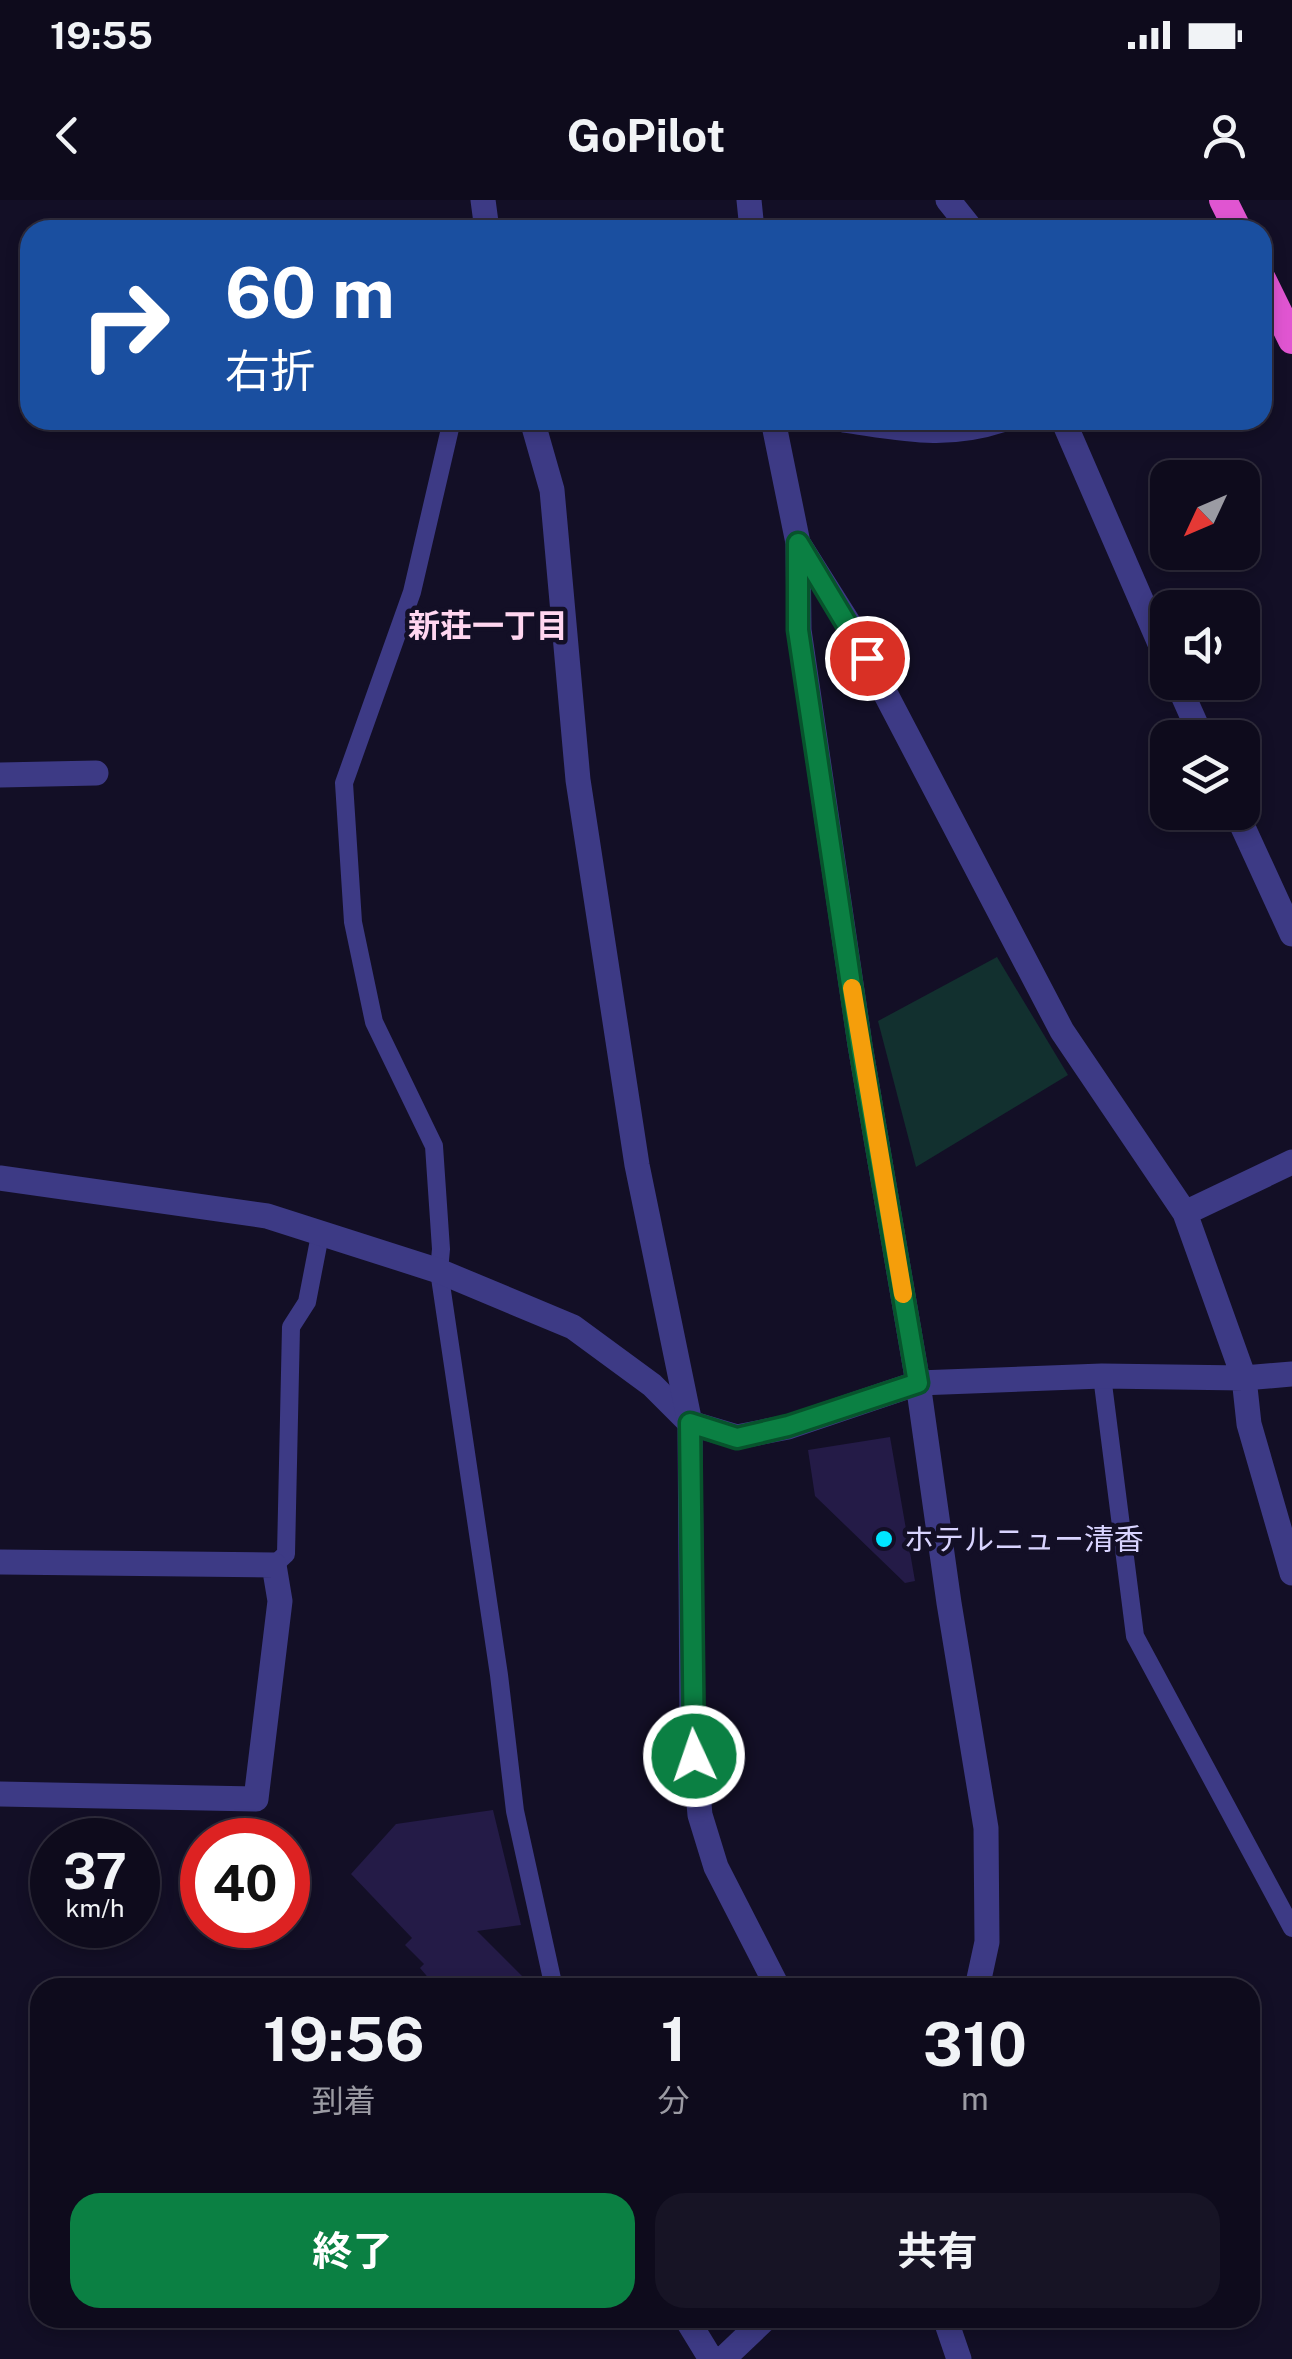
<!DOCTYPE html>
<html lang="ja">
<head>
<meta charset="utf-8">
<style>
	:root { --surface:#0e0b1c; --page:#171425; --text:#f1f3f6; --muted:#9b9ba3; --line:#2e2b3b; --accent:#0b8043 }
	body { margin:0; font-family:"Public Sans","Noto Sans JP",sans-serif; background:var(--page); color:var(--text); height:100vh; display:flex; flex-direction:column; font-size:38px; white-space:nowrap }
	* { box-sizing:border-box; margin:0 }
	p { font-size:32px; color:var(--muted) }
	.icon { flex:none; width:55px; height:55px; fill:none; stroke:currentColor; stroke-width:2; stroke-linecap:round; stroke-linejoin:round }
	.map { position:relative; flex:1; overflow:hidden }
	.sheet { position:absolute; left:30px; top:1778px; width:1230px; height:350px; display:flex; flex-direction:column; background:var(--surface); border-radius:30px; box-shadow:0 5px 15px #0003,0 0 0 2px var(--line) }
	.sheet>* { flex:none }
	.top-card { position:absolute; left:20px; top:20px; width:1252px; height:210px; border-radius:30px; box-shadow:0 5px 15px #0003,0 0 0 2px var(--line); background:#1a4fa0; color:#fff; overflow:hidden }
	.needle { width:65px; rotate:226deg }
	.fabs { position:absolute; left:1150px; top:260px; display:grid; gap:20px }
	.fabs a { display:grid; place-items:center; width:110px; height:110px; border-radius:20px; background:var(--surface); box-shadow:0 5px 15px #0003,0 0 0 2px var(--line); font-size:50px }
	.speed { position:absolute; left:30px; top:1618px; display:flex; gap:20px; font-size:50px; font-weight:700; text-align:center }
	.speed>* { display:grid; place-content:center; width:130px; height:130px; border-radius:50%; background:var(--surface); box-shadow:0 5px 15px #0003,0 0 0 2px var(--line); line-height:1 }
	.speed small { font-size:25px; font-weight:400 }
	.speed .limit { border:15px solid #d22; background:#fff; color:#111 }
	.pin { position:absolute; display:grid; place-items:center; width:85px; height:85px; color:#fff; margin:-42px; border:5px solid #fff; border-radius:50%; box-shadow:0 2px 10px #0007 }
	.me { position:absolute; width:110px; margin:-55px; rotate:357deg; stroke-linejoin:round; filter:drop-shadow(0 0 8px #0008) }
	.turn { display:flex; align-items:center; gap:35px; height:210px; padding:0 40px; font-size:45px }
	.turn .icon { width:130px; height:130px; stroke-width:2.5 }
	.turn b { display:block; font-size:70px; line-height:85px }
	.eta { display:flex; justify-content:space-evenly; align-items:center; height:170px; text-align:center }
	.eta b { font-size:60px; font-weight:700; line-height:70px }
	.action { display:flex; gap:20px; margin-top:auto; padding:20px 40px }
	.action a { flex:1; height:115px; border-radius:30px; background:var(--accent); color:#fff; font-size:40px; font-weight:700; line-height:115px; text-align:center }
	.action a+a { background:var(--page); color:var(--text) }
	.status { display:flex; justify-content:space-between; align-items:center; height:70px; padding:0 50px; background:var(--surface); direction:ltr }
	.status svg { height:28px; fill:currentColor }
	header { display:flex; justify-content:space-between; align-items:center; height:130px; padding:0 40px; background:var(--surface); font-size:45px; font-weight:700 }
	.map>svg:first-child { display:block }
	.green { fill:#12302f }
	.building { fill:#241b47 }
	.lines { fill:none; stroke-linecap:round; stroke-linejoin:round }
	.service { stroke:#3d3a85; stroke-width:18 }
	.minor { stroke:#3d3a85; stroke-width:25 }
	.tertiary { stroke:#3d3a85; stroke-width:25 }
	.trunk { stroke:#e055d1; stroke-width:28 }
	.route-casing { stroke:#07532c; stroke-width:25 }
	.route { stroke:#0b8043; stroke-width:18 }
	.slow { stroke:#f59e0b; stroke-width:18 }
	.poi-dot { fill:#00e5ff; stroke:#130f26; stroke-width:4 }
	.labels { text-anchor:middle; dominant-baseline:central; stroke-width:9; stroke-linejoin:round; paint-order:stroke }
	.poi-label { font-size:30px; fill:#d9d4ff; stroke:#130f26; text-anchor:start }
	.neighbourhood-label { font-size:32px; font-weight:bold; fill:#ffd6f0; stroke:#130f26 }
</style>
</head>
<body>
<div class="status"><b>19:55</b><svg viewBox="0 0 49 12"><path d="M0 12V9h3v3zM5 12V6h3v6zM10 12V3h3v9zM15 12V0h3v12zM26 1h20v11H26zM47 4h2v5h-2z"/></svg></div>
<header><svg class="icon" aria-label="back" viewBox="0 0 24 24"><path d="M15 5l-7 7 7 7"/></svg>GoPilot<svg class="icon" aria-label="person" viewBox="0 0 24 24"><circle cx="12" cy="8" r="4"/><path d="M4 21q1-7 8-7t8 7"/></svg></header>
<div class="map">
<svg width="1292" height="2159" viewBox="0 0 1292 2159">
	<rect width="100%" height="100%" fill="#130f26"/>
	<path class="green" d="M997,757L1068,875L916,967L878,821Z"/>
	<path class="building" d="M890,1237L915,1381L905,1383L815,1296L808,1250Z
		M493,1610L521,1725L477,1731L534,1788H437L420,1768L424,1764L405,1745L412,1738L351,1674L396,1624Z"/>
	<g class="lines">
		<path class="service" d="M452,220L412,392L344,583L353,722L374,822L434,946L441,1049L439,1071L499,1475L515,1611L554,1788
			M1102,1176L1135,1436L1292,1728
			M274,1365L286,1354L291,1127L307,1102L320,1035"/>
		<path class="minor" d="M749,0L752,30
			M948,0L972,30
			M773,220L798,343L799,430L860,845L918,1183L949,1403L986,1628L987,1742L977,1788
			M844,220C901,228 945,239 1002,220
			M1063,220L1168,462
			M798,343L849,424L1062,831L1185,1013L1244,1178L1249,1224L1292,1373
			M1177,482L1202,538
			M0,575L96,573
			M1236,612L1292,734
			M0,978L267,1016L439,1071L573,1127L652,1185L690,1223L737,1237L788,1227L918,1183L1102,1176L1244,1178L1292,1174
			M1185,1013L1292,962
			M0,1362L274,1365L280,1401L256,1599L0,1594
			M686,2118L711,2159
			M723,2159L766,2118"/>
		<path class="tertiary" d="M483,0L487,30
			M532,220L552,290L578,580L637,965L690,1223L692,1526L700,1615L716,1667L778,1788
			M945,2118L959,2159"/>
		<path class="trunk" d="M1223,0L1238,30
			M1262,79L1292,140"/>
	</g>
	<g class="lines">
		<g class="route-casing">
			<path id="route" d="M694,1556L690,1223L737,1238L788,1226L918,1183L860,845L798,430V343L867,458"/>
		</g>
		<use href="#route" class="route"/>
		<path class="slow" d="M852,788L903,1094"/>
	</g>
	<circle class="poi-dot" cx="884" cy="1339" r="10"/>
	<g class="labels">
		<g class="poi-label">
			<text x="904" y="1339">ホテルニュー清香</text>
		</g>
		<g class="neighbourhood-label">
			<text x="488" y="425">新荘一丁目</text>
		</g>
	</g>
</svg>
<div class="fabs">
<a><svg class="needle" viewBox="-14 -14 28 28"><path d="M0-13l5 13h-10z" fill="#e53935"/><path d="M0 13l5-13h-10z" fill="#9b9ba3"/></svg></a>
<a><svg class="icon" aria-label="sound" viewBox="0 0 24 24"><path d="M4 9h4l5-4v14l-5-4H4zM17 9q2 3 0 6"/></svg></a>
<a><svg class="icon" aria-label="layers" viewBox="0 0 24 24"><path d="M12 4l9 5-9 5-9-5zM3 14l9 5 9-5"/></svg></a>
</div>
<div class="speed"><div>37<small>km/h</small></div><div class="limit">40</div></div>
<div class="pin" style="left:867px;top:458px;background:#d93025"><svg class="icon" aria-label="arrive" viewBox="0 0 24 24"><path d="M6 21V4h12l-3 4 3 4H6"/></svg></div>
<svg class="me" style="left:694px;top:1556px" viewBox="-20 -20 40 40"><circle r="17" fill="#0b8043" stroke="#fff" stroke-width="3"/><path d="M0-11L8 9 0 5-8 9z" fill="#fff"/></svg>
<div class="top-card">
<div class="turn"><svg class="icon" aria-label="right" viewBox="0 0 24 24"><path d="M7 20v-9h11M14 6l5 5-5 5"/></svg><div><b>60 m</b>右折</div></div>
</div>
<section class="sheet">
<div class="eta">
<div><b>19:56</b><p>到着</p></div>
<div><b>1</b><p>分</p></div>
<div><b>310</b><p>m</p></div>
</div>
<div class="action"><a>終了</a><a>共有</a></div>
</section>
</div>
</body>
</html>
